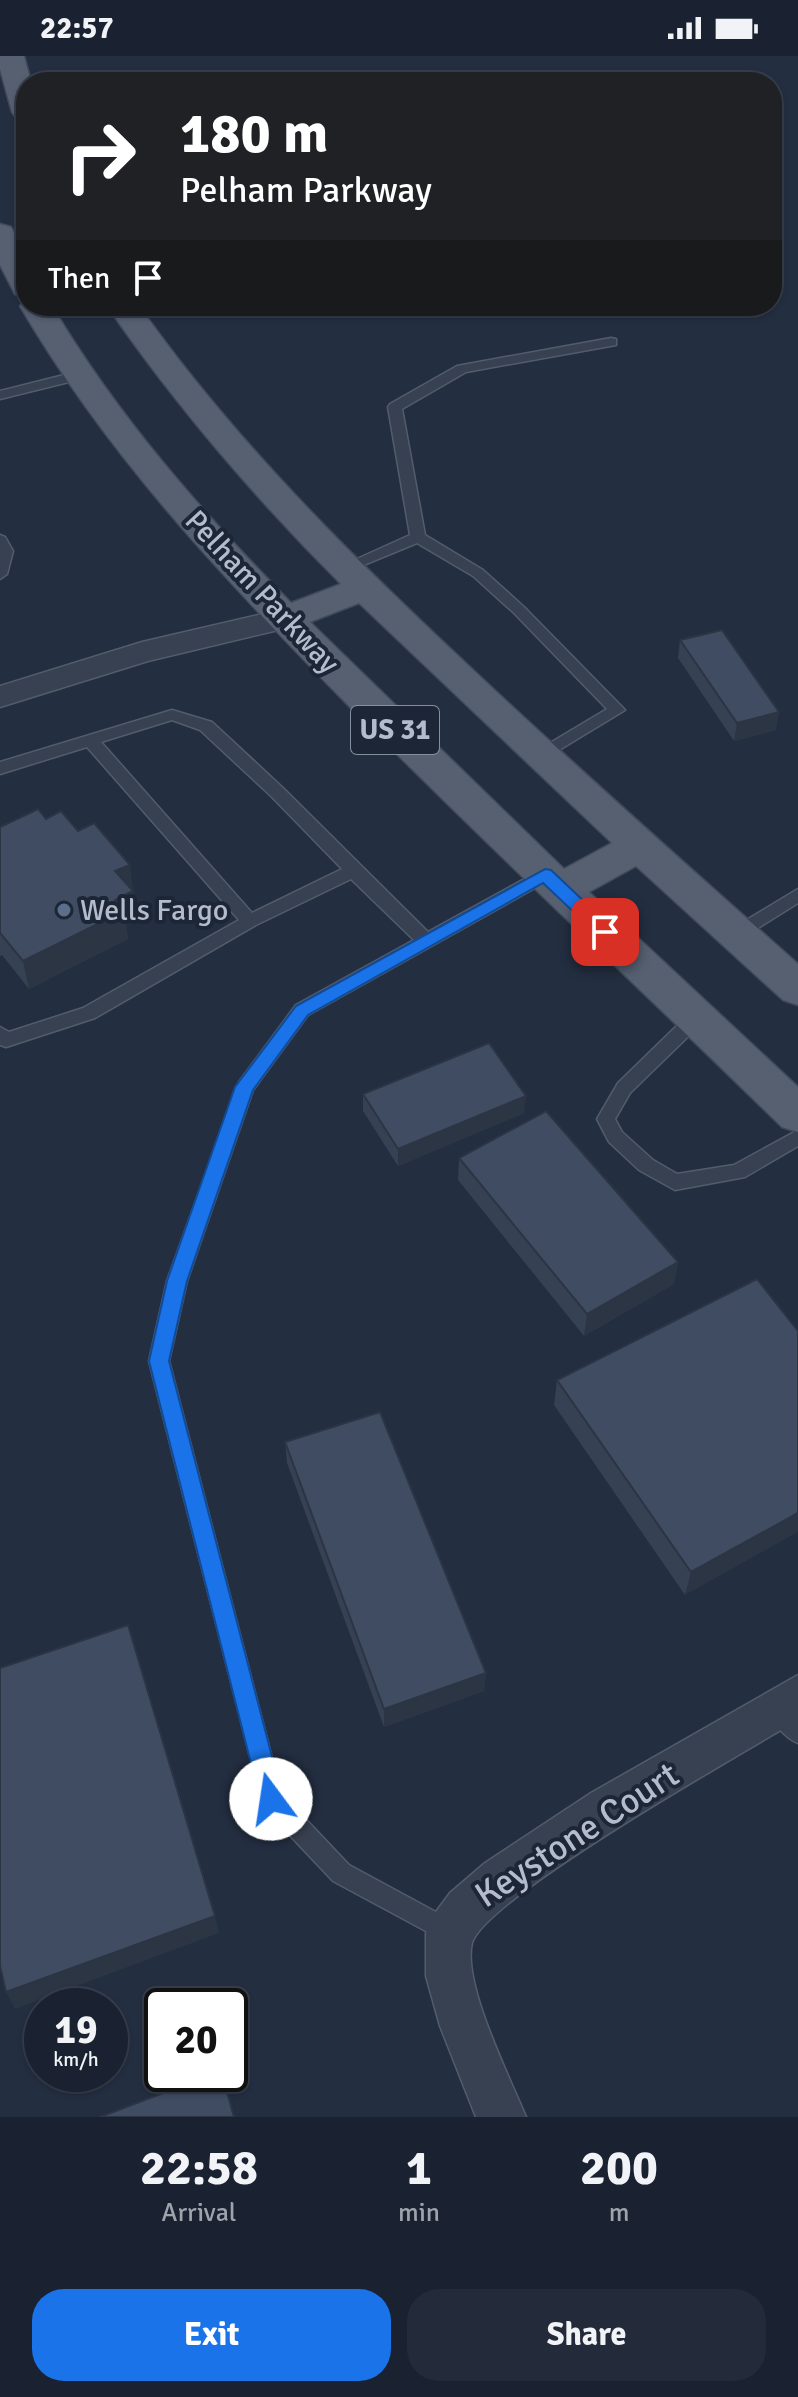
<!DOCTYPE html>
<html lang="en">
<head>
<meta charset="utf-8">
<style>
	:root { --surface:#1a2231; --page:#232a39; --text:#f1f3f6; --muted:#9fa4ab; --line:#383f4d; --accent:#1a73e8 }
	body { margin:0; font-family:Signika,sans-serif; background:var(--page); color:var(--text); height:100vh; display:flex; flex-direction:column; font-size:30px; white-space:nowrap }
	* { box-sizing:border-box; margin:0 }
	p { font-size:26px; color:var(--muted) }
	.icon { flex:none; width:44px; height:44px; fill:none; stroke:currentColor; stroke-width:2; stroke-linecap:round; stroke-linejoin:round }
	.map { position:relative; height:2061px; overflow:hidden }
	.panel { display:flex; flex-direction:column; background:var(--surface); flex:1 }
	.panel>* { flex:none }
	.guide { position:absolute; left:16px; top:16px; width:766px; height:244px; border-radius:32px; box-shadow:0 2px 6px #0004,0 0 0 2px var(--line); background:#202124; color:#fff; overflow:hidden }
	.speed { position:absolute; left:24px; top:1932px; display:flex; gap:16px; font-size:40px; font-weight:700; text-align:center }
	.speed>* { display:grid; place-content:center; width:104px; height:104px; border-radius:50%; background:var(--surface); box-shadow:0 2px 6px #0004,0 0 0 2px var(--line); line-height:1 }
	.speed small { font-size:20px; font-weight:400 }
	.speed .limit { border:4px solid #111; border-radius:12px; background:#fff; color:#111 }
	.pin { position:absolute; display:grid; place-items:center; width:68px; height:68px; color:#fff; margin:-34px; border-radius:16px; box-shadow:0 4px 12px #0006 }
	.me { position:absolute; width:88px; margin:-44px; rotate:346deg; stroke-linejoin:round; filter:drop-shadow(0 0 6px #0008) }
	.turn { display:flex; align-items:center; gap:28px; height:168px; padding:0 32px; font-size:36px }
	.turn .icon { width:104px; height:104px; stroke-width:2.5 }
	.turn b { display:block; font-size:56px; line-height:68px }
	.then { display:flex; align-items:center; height:76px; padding:0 32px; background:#0003; gap:16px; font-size:30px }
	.eta { display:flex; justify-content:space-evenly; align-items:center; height:136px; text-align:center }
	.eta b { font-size:48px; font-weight:700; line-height:56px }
	.cta { display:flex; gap:16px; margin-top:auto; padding:16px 32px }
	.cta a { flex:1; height:92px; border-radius:32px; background:var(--accent); color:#fff; font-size:32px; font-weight:700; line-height:92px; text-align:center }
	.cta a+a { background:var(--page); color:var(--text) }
	.status { display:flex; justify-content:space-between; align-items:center; height:56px; padding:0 40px; background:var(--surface); direction:ltr }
	.status svg { height:22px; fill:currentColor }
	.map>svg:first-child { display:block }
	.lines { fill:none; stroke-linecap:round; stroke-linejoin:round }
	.lane-casing { stroke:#535c6b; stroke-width:3 }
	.street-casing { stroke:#535c6b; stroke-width:3 }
	.primary-casing { stroke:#414a5a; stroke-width:3 }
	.lane { fill:#384151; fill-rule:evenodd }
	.street { fill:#384151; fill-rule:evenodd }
	.primary { fill:#566071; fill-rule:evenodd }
	.wall { fill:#364153 }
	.shaded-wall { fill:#2c3544 }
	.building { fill:#3f4c61; stroke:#2c3544; stroke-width:2 }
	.route { fill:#1a73e8; stroke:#114b97; stroke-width:2 }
	.service-dot { fill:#5c6f8a; stroke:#1c2636; stroke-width:3 }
	.labels { text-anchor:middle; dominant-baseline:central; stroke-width:8; stroke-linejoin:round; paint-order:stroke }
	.shield { fill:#1c2636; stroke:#868f9e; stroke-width:2 }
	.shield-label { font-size:28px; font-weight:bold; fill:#b4bccb }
	.street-label { font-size:30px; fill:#b4bccb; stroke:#1c2636 }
	.poi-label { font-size:30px; fill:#b4bccb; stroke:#1c2636; text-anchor:start }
	.near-street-label { font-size:36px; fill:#b4bccb; stroke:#1c2636 }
</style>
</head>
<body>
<div class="status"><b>22:57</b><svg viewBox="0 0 49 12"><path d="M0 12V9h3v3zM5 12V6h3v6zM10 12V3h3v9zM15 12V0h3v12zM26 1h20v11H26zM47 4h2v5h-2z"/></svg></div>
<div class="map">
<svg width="798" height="2061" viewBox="0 0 798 2061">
	<rect width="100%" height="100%" fill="#232e41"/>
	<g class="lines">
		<g class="lane-casing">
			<path id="lane" d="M611,282L616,283V289L466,316L402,353L425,479L483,514L524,551L625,654L541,705L533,700L535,696L607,653L514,557L473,520L417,487L349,515H339L337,512L410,479L388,351L390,348L457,310Z
				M80,315L87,319L85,322L0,343V335Z
				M0,479L5,481L13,495L7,518L0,523Z
				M172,654L212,666L283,732L428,876L539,815H551L553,819L551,823L308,959L253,1034L187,1225L169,1305L281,1737L349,1809L458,1868L462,1876L458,1884L450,1888L333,1825L263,1751L149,1305L167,1225L239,1026L296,949L414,884L351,823L256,869L95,962L6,991L0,989V971L9,976L83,952L239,864L87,691L0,718V706ZM172,664L200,674L271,740L342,813L252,857L101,686Z
				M798,833V847L742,882H730L728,878L730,874Z
				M696,955L705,962L702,967L630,1037L615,1063L622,1076L653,1104L677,1118L734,1109L798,1074V1090L745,1121L675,1134L639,1114L609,1086L597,1063L618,1027L690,957Z
				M777,1642L785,1645L798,1660V1687C785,1682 772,1666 766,1653L769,1645Z"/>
		</g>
		<g class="street-casing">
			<path id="street" d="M284,553L295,556L299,563L295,570L148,605L0,651V630L142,586Z
				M798,1619V1664C746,1695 485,1842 472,1887C462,1927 510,2022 526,2061H476L440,1970L426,1920V1877L433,1860L450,1837L485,1807L591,1737Z"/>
		</g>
		<g class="primary-casing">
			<path id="primary" d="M0,0H24L31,26H26V64L16,62L12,56L0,13Z
				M0,168L11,171L26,199V240L15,238L0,209Z
				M25,243L26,250H52C118,361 201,455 291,547L341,528C255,442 176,350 107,250H139C234,384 350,499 470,611C577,712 688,810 798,908V949L783,944L636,810L589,836L798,1031V1076L782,1071C638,930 490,793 349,650C227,526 108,401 20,250ZM359,547L612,787L564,813L310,566Z"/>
		</g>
		<use href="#lane" class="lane"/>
		<use href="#street" class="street"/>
		<use href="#primary" class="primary"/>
	</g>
	<path class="wall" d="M680,584L776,674L734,685L678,602Z
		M46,763L78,775L134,837L133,838L137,864L126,869L128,883L29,933L2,899L0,900V771Z
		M363,1038L524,1057L398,1110L363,1055Z
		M459,1102L678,1206L674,1228L584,1280L458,1124Z
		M798,1275L685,1539L554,1349L557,1324Z
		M285,1386L486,1617L484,1635L384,1671L287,1407Z"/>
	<path class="shaded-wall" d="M779,656L776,674L734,685L737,667Z
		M130,809L137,864L126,869L128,883L29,933L23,905L115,844V815Z
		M526,1040L524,1057L398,1110V1093Z
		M678,1206L674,1228L584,1280L587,1258Z
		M798,1457V1476L685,1539L691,1516Z
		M486,1617L484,1635L384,1671V1653Z
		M215,1860L219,1877L15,1953L6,1936Z"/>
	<path class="building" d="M722,574L779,656L737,667L680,584Z
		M38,753L46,763L61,755L78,775L94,767L130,809L115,815L133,835L115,844L124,855L23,905L0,877V771Z
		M489,987L526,1040L398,1093L363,1038Z
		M546,1055L678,1206L587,1258L459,1102Z
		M757,1223L798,1275V1457L691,1516L557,1324Z
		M380,1356L486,1617L384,1653L285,1386Z
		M128,1569L215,1860L6,1936L0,1910V1612Z
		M213,2018H222L234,2061H100Z"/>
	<path class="route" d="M545,813L551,814L611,871L614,876L611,880H599L543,827L308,959L253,1034L187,1225L169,1305L283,1743L280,1751L271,1755L263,1751L260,1743L149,1305L167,1225L235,1031L296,950Z"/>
	<circle class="service-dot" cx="64" cy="854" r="8"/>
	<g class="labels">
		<rect class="shield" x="351" y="650" width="88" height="48" rx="6"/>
		<g class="shield-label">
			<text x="395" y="674">US 31</text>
		</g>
		<g class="street-label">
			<text transform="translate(262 536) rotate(47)">Pelham Parkway</text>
		</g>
		<g class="poi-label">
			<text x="80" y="854">Wells Fargo</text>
		</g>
		<g class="near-street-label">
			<text transform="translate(577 1779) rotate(-33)">Keystone Court</text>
		</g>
	</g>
</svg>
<div class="speed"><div>19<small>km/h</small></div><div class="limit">20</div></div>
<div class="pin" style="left:605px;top:876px;background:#d93025"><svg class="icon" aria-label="arrive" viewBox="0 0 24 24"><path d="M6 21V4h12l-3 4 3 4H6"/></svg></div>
<svg class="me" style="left:271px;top:1743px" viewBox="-20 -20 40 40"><circle r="19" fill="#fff"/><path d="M0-13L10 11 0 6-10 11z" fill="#1a73e8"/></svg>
<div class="guide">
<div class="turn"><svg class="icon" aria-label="right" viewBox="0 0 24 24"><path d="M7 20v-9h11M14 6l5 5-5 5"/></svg><div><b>180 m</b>Pelham Parkway</div></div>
<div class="then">Then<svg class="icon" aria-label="arrive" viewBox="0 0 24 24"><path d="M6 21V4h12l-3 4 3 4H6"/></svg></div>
</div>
</div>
<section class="panel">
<div class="eta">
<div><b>22:58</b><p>Arrival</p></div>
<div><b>1</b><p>min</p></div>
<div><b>200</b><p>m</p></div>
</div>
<div class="cta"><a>Exit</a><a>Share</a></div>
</section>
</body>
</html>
